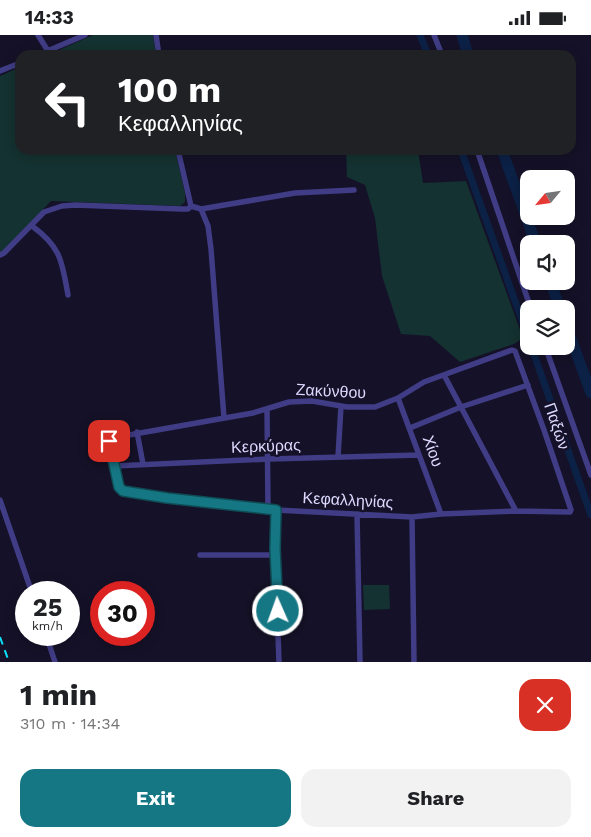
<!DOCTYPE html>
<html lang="en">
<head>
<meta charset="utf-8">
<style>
	:root { --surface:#fff; --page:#f2f2f2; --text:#202124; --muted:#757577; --accent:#167784 }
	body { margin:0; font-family:"Work Sans",sans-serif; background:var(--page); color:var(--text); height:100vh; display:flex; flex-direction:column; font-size:19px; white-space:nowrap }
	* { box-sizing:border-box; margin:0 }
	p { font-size:16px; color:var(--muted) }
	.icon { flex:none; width:28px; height:28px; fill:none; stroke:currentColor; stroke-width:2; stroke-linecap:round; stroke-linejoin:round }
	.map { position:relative; height:627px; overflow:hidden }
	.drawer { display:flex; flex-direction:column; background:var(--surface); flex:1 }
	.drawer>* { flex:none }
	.guide { position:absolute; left:15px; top:15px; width:561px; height:105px; border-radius:15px; box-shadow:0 2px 12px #0003; background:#202124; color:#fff; overflow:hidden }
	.needle { width:32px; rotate:241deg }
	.tools { position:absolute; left:520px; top:135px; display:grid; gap:10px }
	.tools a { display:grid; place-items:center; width:55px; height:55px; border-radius:10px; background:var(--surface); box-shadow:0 2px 12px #0003; font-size:25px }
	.speed { position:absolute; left:15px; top:546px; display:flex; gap:10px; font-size:25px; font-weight:700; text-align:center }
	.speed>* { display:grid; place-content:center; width:65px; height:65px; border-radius:50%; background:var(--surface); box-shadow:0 2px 12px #0003; line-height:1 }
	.speed small { font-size:12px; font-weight:400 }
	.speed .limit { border:8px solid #d22; background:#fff; color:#111 }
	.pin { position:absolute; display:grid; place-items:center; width:42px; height:42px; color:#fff; margin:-21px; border-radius:10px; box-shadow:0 2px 8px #0006 }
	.me { position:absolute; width:55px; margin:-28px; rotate:358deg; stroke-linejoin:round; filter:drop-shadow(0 0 4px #0008) }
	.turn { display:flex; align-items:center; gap:18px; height:105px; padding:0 20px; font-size:22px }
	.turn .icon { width:65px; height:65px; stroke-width:2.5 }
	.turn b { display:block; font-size:35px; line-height:42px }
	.round { display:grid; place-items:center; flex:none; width:52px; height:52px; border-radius:15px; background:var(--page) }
	.head { display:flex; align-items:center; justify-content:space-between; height:85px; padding:0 20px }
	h1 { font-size:30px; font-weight:700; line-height:38px }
	.button { display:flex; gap:10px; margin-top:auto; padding:10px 20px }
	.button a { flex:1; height:58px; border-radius:15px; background:var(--accent); color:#fff; font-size:20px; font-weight:700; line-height:58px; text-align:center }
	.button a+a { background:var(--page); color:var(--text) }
	.status { display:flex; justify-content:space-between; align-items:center; height:35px; padding:0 25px; background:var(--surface); direction:ltr }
	.status svg { height:14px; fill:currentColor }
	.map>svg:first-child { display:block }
	.green { fill:#143231 }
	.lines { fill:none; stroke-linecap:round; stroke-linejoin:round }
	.canal { stroke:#0c2146; stroke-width:7 }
	.river { stroke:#0c2146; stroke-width:11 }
	.minor { stroke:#403d86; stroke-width:5.5 }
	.rail { stroke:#0ae1f9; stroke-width:2; stroke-dasharray:8 6; stroke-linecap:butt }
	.route-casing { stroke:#0e4d56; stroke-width:12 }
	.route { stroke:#167784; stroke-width:9 }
	.labels { text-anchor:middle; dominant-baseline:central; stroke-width:5; stroke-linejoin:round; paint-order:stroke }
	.street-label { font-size:16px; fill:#ddd9fe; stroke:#151128 }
</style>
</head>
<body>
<div class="status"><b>14:33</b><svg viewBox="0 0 49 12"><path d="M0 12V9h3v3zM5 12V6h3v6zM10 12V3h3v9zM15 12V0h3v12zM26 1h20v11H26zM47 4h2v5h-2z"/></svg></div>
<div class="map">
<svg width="591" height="627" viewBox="0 0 591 627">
	<rect width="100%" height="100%" fill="#151128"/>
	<path class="green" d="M93,0H153L156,20H48Z
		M20,32V115H175L185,158V167L180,171L51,166L6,214L0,218V41Z
		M346,115H418L423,148L466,146L523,303L514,309L460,327L430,301L401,299L382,241L375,183L365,150L347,142Z
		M363,550H389L390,574L364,575Z"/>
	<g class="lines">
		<path class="canal" d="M420,0L428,20
			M461,115L529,305
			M531,311L591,480"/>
		<path class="river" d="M462,0L468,20
			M502,115L536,209
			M550,246L560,274
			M566,290L591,358"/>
		<path class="minor" d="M38,0L48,16
			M156,0L159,20
			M434,0L442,20
			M38,20L85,0
			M0,36L20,28
			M178,115L191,171
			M477,115L531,274
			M201,174L295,158L354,155
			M32,191C61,212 62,226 68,260
			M0,220L4,218L44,177L62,171L75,170L182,174H188L191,171L201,174L208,191L211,214L224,383
			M545,311L591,440
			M512,315L515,316L544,395L571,475L570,477L516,476L441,479L412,482L276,475L167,463L123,456L119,453L109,406L112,403L253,378L289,367L312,366L347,372H375L398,363L424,347Z
			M444,340L516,476
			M398,363L441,479
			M267,374L268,474
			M410,393L461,372L528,350
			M137,397L143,429
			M338,422L341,371
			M114,431L269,424L419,420
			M0,465L32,558
			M276,475L275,514L279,627
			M357,479L360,627
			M412,482L414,627
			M200,520H275
			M46,600L55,627"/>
		<path class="rail" d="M0,602L9,627"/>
	</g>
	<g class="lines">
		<g class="route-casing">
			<path id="route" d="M109,406L119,452L123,456L167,463L276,475L275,514L278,576"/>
		</g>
		<use href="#route" class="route"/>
	</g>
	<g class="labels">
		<g class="street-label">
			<text transform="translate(331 356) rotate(3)">Ζακύνθου</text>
			<text transform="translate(557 391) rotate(71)">Παξών</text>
			<text transform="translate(266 411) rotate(-2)">Κερκύρας</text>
			<text transform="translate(433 416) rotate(70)">Χίου</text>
			<text transform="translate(348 465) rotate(3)">Κεφαλληνίας</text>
		</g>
	</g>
</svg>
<div class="tools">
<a><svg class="needle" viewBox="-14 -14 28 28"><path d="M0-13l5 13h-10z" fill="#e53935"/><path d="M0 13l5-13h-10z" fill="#757577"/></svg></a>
<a><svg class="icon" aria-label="sound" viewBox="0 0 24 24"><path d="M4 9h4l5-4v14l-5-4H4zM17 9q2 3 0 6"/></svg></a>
<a><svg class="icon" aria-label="layers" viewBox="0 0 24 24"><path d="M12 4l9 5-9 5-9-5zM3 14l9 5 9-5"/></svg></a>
</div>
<div class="speed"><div>25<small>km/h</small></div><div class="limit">30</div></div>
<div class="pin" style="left:109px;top:406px;background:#d93025"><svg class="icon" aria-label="arrive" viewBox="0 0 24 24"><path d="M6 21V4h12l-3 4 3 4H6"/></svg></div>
<svg class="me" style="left:278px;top:576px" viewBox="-20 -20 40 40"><circle r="17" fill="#167784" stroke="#fff" stroke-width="3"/><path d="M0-11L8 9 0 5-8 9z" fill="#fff"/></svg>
<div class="guide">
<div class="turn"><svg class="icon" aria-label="left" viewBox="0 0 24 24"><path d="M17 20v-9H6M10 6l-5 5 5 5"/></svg><div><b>100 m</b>Κεφαλληνίας</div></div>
</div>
</div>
<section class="drawer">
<div class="head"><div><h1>1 min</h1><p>310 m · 14:34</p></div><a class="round" style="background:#d93025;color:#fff"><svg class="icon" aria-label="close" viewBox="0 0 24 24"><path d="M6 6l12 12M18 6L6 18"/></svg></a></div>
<div class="button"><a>Exit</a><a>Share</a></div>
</section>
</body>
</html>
